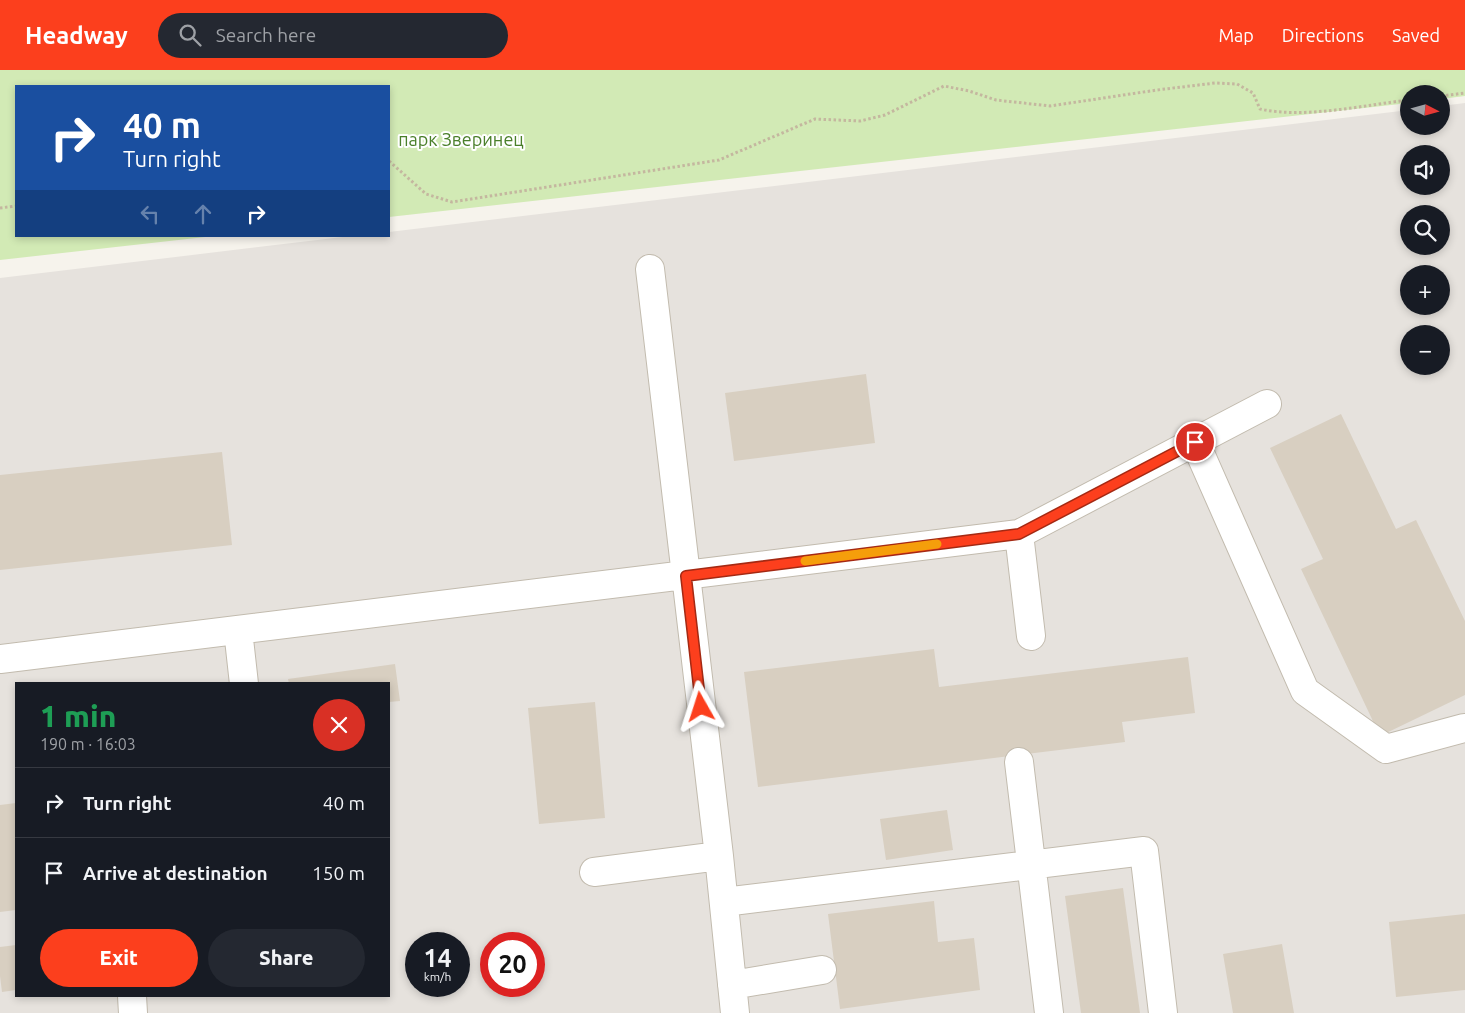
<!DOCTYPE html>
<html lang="en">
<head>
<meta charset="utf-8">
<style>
	:root { --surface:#171b24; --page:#242831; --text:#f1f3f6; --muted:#9ea1a6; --line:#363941; --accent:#fc3f1d }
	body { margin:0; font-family:Ubuntu,sans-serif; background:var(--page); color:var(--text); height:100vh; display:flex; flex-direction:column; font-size:19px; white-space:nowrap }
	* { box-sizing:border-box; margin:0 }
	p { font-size:16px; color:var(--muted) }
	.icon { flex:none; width:28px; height:28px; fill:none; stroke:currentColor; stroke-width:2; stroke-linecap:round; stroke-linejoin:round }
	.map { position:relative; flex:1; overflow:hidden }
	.drawer { position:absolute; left:15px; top:612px; width:375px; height:315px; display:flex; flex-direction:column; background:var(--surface); border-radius:0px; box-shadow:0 2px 8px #0003 }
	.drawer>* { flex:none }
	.banner { position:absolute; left:15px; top:15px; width:375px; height:152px; border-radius:0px; box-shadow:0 2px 8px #0003; background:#1a4fa0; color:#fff; overflow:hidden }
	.needle { width:32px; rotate:96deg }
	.buttons { position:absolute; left:1400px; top:15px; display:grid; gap:10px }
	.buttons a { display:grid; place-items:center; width:50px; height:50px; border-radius:50%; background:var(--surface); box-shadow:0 2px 8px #0003; font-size:25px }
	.speed { position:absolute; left:405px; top:862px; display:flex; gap:10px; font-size:25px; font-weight:700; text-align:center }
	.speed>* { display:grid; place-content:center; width:65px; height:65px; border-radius:50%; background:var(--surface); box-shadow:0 2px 8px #0003; line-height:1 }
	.speed small { font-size:12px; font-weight:400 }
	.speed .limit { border:8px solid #d22; background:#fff; color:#111 }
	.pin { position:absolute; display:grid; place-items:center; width:42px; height:42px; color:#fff; margin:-21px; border:2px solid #fff; border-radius:50%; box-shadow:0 1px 5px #0007 }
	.me { position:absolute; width:55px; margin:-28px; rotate:354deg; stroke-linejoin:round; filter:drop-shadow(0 0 4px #0008) }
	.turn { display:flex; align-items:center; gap:18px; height:105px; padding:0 25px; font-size:22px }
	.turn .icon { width:65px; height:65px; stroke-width:2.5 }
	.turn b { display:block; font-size:35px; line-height:42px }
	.lanes { display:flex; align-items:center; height:48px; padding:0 25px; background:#0003; justify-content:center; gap:25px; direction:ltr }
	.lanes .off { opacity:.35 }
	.round { display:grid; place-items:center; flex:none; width:52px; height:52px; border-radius:26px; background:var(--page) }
	.headline { display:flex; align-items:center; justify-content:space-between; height:85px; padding:0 25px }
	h1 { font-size:30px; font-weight:800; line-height:38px; color:#1e9e55 }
	.button { display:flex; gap:10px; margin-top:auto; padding:10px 25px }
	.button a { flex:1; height:58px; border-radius:30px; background:var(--accent); color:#fff; font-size:20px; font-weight:800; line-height:58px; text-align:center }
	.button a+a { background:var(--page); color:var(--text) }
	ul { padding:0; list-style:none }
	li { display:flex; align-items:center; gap:15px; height:70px; padding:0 25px; border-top:1px solid var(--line) }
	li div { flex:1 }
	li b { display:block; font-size:19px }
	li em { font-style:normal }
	header { display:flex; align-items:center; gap:30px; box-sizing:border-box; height:70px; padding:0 25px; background:var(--accent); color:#fff }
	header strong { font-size:24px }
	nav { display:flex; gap:28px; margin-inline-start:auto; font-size:18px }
	.search { width:350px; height:45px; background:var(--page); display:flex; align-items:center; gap:12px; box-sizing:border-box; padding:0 18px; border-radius:28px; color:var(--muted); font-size:19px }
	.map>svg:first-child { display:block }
	.industrial { fill:#e6e2dd; fill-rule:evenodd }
	.green { fill:#d2eab5 }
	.building { fill:#d8cfc1 }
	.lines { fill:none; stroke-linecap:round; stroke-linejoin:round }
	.minor-casing { stroke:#c2bbae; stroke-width:30 }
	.path { stroke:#c4b79f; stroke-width:3; stroke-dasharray:2.5 2.5; stroke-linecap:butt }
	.minor { stroke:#fff; stroke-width:28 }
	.route-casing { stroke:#a42913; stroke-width:12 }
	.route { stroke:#fc3f1d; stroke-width:9 }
	.slow { stroke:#f59e0b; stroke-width:9 }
	.labels { text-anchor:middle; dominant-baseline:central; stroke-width:4; stroke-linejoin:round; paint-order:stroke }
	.park-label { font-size:18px; fill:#4a7f2a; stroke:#fff }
</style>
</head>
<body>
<header>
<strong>Headway</strong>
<div class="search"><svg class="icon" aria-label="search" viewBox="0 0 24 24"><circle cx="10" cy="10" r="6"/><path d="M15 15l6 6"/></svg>Search here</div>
<nav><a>Map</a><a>Directions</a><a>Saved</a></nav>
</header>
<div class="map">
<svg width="1465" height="943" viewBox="0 0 1465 943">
	<rect width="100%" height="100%" fill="#f6f3ec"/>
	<path class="industrial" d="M1465,33V943H0V208L351,166H389V162L1409,40V56H1441V36ZM1409,84H1441V116H1409ZM1409,144H1441V176H1409ZM1409,204H1441V236H1409ZM1409,264H1441V296H1409ZM16,614H389V926H16ZM416,874H459V916H416ZM491,874H534V916H491Z"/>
	<path class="green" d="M0,0H1465V26L1441,29V24H1409V33L389,147V16H16V166H214L0,190Z"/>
	<path class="building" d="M866,304L875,373L734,391L725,323Z
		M1341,344L1396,459L1416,450L1465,551V625L1380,666L1301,499L1323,489L1270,378Z
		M222,382L232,475L0,500V405Z
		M934,579L939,617L1188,587L1195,643L1122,652L1125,672L758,717L744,602Z
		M395,594L400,631L389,632V614H289L288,609Z
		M595,632L605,748L539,754L528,638Z
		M16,733V840L0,842V735Z
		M947,740L953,780L886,790L880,749Z
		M1123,818L1140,943H1081L1065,826Z
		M934,831L938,872L974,868L980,920L840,939L828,844Z
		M1465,844V920L1396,927L1389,852Z
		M1282,874L1294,943H1233L1223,884Z
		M16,875V920L2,922L0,906V877Z"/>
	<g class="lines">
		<g class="minor-casing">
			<path id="minor" d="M650,199L719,786L735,943
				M1195,372L1305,621L1386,679L1464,658
				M1019,464L1031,566
				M238,560L244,614
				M0,589L1019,464L1267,334
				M1019,692L1049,943
				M594,802L719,786
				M724,832L1144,781L1163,943
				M732,915L822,900
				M132,926L133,943"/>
		</g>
		<path class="path" d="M1441,26L1465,23
			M389,91L426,124L452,132L719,90L815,49L860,51L885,45L944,16L969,21L996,30L1050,36L1157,20L1215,13L1237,14L1253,23L1260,39C1304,49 1364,35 1409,30
			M0,138L16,136"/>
		<use href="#minor" class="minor"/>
	</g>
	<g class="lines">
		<g class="route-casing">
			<path id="route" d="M701,637L686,506L1019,464L1195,372"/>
		</g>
		<use href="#route" class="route"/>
		<path class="slow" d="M805,491L937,474"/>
	</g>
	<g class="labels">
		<g class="park-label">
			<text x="461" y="69">парк Зверинец</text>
		</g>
	</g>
</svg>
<div class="buttons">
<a><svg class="needle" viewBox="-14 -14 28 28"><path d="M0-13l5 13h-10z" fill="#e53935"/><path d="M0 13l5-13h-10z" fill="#9ea1a6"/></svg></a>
<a><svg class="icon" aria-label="sound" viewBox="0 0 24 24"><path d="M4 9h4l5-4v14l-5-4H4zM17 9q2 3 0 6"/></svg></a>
<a><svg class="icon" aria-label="search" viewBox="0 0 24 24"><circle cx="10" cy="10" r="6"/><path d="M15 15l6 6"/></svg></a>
<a>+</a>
<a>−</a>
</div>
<div class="speed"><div>14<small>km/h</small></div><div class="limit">20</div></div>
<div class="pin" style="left:1195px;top:372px;background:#d93025"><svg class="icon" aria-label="arrive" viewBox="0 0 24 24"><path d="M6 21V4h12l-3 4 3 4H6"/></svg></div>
<svg class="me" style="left:701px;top:637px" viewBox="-20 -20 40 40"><path d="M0-17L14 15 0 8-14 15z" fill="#fc3f1d" stroke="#fff" stroke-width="4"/></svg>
<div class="banner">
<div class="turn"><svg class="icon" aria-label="right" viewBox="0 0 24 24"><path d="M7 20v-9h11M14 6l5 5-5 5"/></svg><div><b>40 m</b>Turn right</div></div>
<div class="lanes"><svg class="icon off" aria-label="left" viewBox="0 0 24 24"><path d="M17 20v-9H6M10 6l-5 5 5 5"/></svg><svg class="icon off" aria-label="ahead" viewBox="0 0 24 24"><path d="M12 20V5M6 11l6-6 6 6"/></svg><svg class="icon" aria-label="right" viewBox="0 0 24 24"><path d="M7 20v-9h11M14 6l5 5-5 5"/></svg></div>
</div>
<section class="drawer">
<div class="headline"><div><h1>1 min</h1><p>190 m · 16:03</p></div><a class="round" style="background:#d93025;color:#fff"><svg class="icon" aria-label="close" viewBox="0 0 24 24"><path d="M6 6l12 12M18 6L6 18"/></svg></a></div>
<ul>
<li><svg class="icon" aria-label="right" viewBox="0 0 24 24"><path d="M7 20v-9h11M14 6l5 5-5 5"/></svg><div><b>Turn right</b></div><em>40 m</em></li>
<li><svg class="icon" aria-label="arrive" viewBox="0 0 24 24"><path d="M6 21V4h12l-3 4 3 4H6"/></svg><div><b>Arrive at destination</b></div><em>150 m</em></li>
</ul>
<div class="button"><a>Exit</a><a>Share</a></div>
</section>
</div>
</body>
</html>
